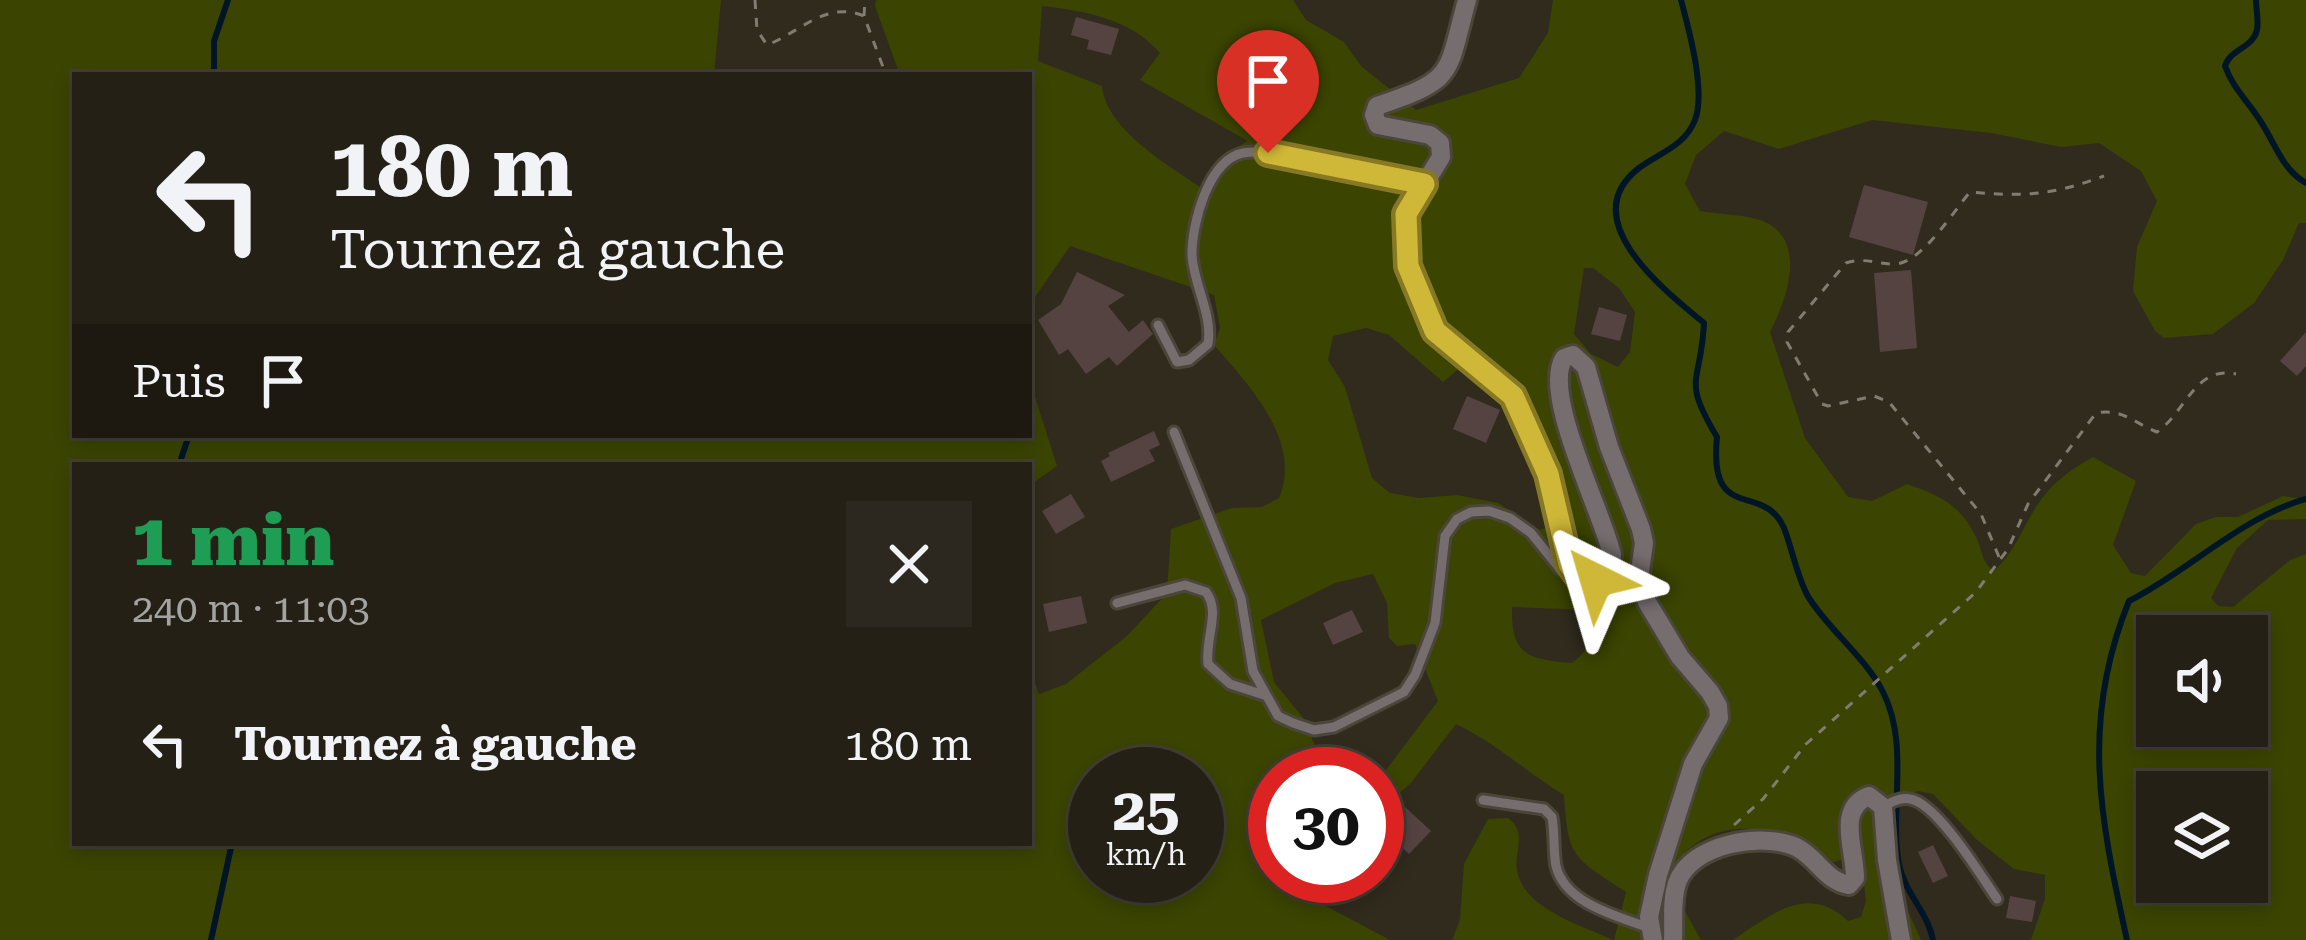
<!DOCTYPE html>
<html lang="fr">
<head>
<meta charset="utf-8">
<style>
	:root { --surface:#252016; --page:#2d281f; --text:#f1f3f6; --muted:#a3a3a1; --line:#423e35 }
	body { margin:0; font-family:"Roboto Serif",serif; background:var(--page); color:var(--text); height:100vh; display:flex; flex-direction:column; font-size:45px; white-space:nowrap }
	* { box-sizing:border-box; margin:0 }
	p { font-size:39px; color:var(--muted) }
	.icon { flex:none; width:66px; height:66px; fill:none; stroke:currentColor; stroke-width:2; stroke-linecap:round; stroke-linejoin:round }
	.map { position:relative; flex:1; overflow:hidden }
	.panel { position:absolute; left:72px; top:462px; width:960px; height:384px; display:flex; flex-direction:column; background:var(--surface); border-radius:0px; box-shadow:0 6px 18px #0003,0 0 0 3px var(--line) }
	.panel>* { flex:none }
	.guide { position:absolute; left:72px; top:72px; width:960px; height:366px; border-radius:0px; box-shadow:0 6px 18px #0003,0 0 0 3px var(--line); background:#252016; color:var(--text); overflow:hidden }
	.buttons { position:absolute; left:2136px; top:615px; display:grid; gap:24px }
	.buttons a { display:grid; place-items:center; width:132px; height:132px; border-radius:0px; background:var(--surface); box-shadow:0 6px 18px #0003,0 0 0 3px var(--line); font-size:60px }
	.speed { position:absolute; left:1068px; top:747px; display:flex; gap:24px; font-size:60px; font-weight:700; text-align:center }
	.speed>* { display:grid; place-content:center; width:156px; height:156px; border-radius:50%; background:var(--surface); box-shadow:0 6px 18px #0003,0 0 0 3px var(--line); line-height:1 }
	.speed small { font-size:30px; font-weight:400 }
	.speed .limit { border:18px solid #d22; background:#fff; color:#111 }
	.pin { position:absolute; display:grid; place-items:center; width:102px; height:102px; color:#fff; margin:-123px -51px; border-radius:50% 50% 50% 0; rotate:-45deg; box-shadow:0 0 12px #0007 }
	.pin .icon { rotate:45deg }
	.me { position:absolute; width:132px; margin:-66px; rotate:320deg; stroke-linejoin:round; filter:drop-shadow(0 0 9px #0008) }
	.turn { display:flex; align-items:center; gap:42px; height:252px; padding:0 60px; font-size:54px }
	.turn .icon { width:156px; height:156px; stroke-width:2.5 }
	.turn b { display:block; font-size:84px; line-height:102px }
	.then { display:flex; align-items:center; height:114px; padding:0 60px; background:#0003; gap:24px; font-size:45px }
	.round { display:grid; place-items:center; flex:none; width:126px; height:126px; border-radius:0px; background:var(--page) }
	.overview { display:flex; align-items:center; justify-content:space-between; height:204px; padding:0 60px }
	h1 { font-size:72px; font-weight:800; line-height:90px; color:#1e9e55 }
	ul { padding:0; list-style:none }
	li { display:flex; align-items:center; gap:36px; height:156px; padding:0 60px }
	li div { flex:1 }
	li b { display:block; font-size:45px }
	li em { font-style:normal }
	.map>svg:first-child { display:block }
	.green { fill:#3b4400; fill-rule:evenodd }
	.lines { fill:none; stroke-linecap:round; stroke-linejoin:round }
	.stream { stroke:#001627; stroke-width:6 }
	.building { fill:#554342 }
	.service-casing { stroke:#4b4639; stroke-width:15 }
	.minor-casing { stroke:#4b4639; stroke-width:24 }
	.path { stroke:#817c71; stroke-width:3; stroke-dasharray:9 9; stroke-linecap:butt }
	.service { stroke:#766d6f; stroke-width:9 }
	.minor { stroke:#766d6f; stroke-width:18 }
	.route-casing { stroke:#877824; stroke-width:30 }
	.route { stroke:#cfb837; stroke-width:21 }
</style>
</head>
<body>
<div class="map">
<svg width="2306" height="940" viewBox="0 0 2306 940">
	<rect width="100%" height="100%" fill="#312b1d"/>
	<path class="green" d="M0,0H721L714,75H75V435H1029V378L1057,466L1029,486V465H75V843H1029V666L1039,694L1066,684L1127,636L1167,593L1171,529L1232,508L1262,507L1279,498C1303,442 1249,385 1214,345L1220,328L1214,295L1070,246L1029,306V75H900L875,6L876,0H1293L1306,20L1344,42L1361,66L1416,110L1519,78L1548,33L1553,0H2306V223H2299L2283,260L2254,303L2213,334L2164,338L2155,331L2133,291L2137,247L2157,201L2141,171L2099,143L2061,147L1991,133L1872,120L1779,149L1724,131L1696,155L1685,184L1700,211C1720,215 1752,214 1769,224C1807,246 1785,303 1770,332L1805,438L1848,497L1872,501L1907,484C1939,495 1960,504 1976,537C1983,551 1981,562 1994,571C2014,553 2022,529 2036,507C2051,483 2070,470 2093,457L2136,481L2113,545L2131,573L2145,576L2196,524L2216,517H2238L2283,496L2306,499V519L2268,520L2237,548L2211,598L2218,606L2233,607L2290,560L2306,554V940H2031L2045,899V875L2014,869L1977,840L1933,794L1918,791L1883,800L1893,878L1921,940H1733C1772,914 1808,883 1848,921L1861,917L1866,901L1861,855L1833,862C1794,833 1735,812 1691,847C1681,854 1673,867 1665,876L1701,940H1614L1626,892C1573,857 1568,859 1564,795C1525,771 1497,744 1456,724L1411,783L1377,812V782L1438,701L1415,644L1397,646L1389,638L1387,603L1373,574L1335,583L1261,620L1274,682L1304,719L1316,748L1346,774H1275V876H1306L1307,896L1390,940H0ZM1042,6C1086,11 1131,19 1160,53L1140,80L1248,141L1220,157L1203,189C1170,166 1106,130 1102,86L1038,61ZM1584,268H1593L1619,288L1635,312L1630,352L1618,367L1591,354L1574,334ZM1366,328L1389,335L1443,382L1478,353C1537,382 1553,460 1573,519L1540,530L1498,503L1457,495L1419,498L1390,493L1372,478L1345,387L1328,360L1333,336ZM1512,607L1588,610C1592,634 1593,648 1572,663C1528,659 1511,656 1512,607ZM2157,636H2247V726H2157ZM1095,774H1197V876H1095ZM2157,792H2247V882H2157Z
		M1508,818C1528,833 1514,849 1517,870C1523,909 1583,926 1613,940H1452L1460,920L1464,864L1488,819Z"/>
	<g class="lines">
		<path class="stream" d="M1681,0C1689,30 1706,91 1695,120C1685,146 1659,153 1639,168C1573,219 1665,291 1704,323C1701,385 1681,377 1717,437C1708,525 1764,481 1784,528C1792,548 1798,581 1809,598C1830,631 1865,657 1883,692C1910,745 1889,810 1899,865C1905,893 1928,913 1933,940
			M2256,0C2256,9 2259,22 2257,30C2253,48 2230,49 2225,66C2233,89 2249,102 2261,122C2276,145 2282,169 2306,183
			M214,75V41L228,0
			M179,465L189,435
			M211,940L232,843
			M2127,940C2100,818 2080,721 2129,601C2189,571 2241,517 2306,499"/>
	</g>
	<path class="building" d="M1076,17L1119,29L1111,55L1087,49L1089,40L1071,35Z
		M1864,185L1928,202L1913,255L1849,237Z
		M1911,270L1917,348L1880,352L1874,273Z
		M1077,272L1125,295L1108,306L1129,332L1143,320L1153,334L1117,366L1109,357L1086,374L1068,349L1059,355L1038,320L1061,304Z
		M1599,307L1627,315L1620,341L1591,334Z
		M2306,332V366L2297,376L2280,361Z
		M1467,396L1500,410L1486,443L1453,429Z
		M1154,431L1160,445L1149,450L1155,461L1111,482L1101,461L1110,456L1108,453Z
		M1071,494L1085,517L1056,534L1042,511Z
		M1081,596L1087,623L1049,632L1043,604Z
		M1352,610L1363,632L1333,645L1323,623Z
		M1404,806L1431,831L1409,854L1382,829Z
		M1933,845L1948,876L1933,883L1918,852Z
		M2010,896L2036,901L2032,922L2006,918Z"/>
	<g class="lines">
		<g class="service-casing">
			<path id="service" d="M1158,325L1177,362L1189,360L1208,344C1213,314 1193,284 1192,254C1192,224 1208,160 1243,153C1277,146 1384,176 1424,184
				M1174,432L1241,598L1253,671L1278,716L1293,723L1314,730L1334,727L1404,692L1415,675L1435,623L1445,536L1457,519L1471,512L1489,511L1510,518L1531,533L1560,569L1569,564
				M1117,603L1185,585L1206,592C1221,612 1205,637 1208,664L1230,684L1264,695
				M1483,800L1544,809L1552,817C1555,833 1553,850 1556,866C1565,904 1618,916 1649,928
				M1883,807C1891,802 1900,797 1910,799C1937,803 1981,876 1997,899"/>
		</g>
		<g class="minor-casing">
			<path id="minor" d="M1467,0C1446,77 1456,79 1377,106L1374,115L1378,125L1430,135L1440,143L1441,157L1406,214L1408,266L1435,331L1513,396L1548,474L1574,573L1590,581C1605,577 1611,570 1612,555C1603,513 1541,394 1564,358L1573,355L1586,367L1609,447L1641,529L1644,543L1639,578L1647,602L1680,657L1710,692L1718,706L1719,718L1693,764L1658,875L1649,917L1653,940
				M1673,940C1674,922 1671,901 1677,883C1691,843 1763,832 1796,847C1817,857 1825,881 1849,885L1855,878C1855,849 1836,808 1869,796L1883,807L1887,860L1901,940"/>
		</g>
		<path class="path" d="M755,0L757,30L767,45C799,33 826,0 864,16L886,75
			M864,16L865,0
			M1999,557L1981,514L1889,402L1874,396L1828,406L1822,404L1787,342L1788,332L1846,263C1864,257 1876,264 1894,264C1920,265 1953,212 1970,192C2024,197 2053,195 2104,176
			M1734,825L1763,799L1806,744L1976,592L2008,549L2028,504L2096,413C2122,408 2134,423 2157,432C2186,412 2195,365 2236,374"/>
		<use href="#service" class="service"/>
		<use href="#minor" class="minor"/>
	</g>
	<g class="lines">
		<g class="route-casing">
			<path id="route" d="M1268,153L1424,184L1406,214L1408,266L1435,331L1513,396L1548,474L1569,564L1580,579L1596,580"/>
		</g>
		<use href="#route" class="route"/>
	</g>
</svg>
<div class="buttons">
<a><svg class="icon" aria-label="sound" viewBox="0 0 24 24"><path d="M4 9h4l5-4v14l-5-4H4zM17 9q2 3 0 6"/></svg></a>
<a><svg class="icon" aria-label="layers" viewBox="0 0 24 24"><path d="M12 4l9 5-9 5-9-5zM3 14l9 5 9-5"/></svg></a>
</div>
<div class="speed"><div>25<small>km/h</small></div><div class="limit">30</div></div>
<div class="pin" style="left:1268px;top:153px;background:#d93025"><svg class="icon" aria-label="arrive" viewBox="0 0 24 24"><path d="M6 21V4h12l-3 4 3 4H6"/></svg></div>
<svg class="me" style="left:1596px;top:580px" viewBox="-20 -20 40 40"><path d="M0-17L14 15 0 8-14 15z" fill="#cfb837" stroke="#fff" stroke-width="4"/></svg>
<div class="guide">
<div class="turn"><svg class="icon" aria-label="left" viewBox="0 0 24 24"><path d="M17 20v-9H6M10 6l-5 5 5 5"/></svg><div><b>180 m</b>Tournez à gauche</div></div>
<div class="then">Puis<svg class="icon" aria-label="arrive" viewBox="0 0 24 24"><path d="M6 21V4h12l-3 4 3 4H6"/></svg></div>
</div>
<section class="panel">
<div class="overview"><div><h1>1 min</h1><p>240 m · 11:03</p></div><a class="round"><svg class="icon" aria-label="close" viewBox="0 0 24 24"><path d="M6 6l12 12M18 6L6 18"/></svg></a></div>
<ul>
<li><svg class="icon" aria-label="left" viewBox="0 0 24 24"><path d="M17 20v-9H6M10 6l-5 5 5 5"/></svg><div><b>Tournez à gauche</b></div><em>180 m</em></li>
</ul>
</section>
</div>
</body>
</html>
